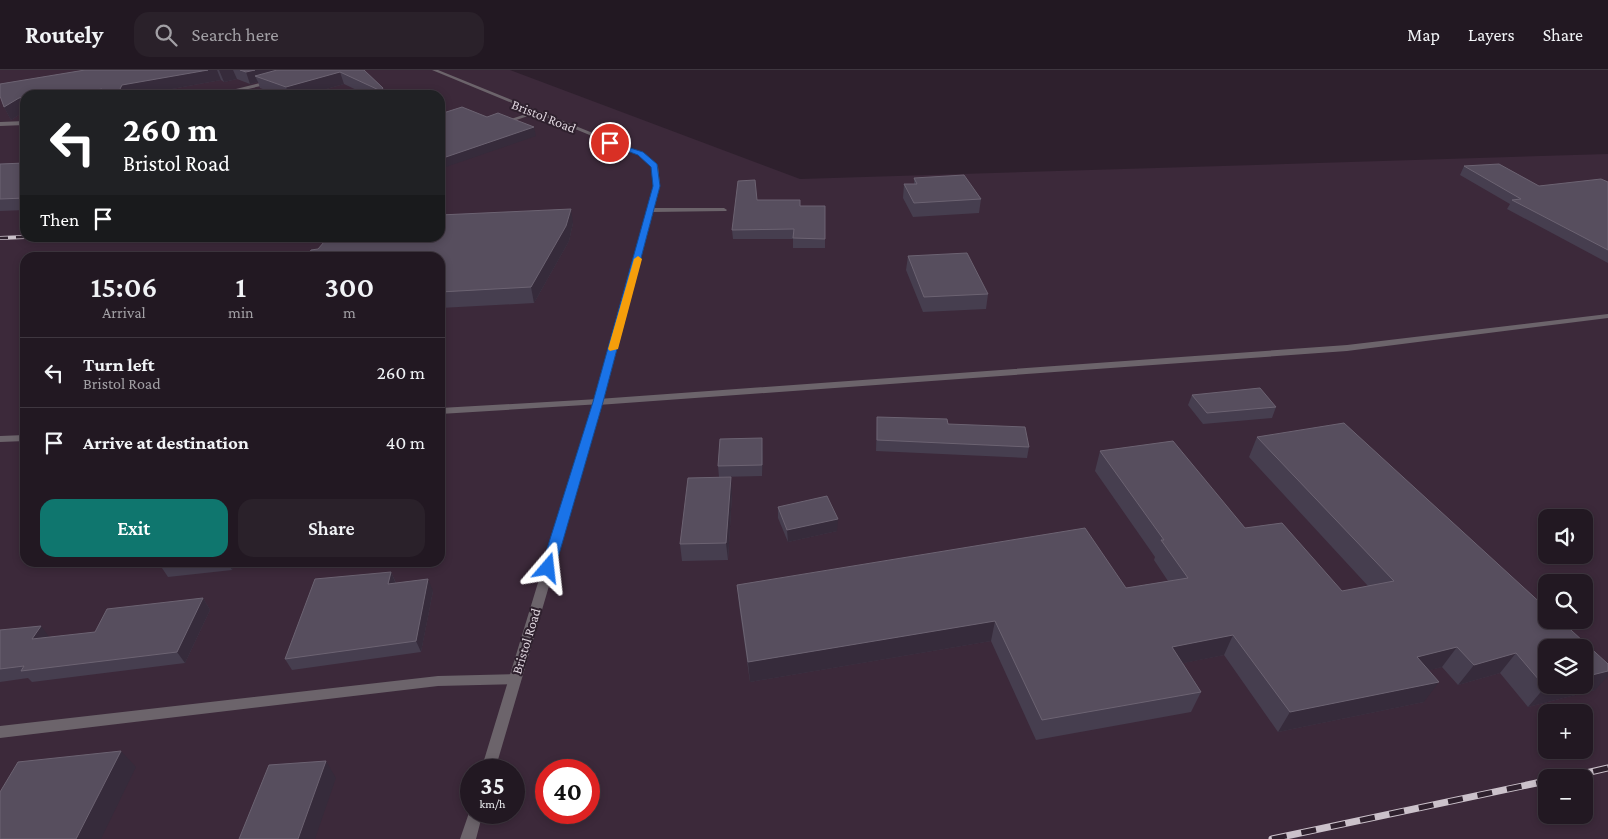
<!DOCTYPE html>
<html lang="en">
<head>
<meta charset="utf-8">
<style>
	:root { --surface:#221822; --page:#2a212a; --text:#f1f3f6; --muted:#a2a0a5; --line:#3f3740; --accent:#0f766e }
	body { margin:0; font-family:"Crimson Pro",serif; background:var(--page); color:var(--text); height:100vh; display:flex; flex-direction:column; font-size:19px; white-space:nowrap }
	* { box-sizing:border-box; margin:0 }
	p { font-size:16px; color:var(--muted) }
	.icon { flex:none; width:28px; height:28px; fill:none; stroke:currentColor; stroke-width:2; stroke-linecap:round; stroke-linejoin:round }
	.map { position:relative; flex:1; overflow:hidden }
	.details { position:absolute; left:20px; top:182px; width:425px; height:315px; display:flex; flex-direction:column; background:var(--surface); border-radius:15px; box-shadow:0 2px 8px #0003,0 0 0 1px var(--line) }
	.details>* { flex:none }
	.banner { position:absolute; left:20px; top:20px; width:425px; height:152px; border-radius:15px; box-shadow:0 2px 8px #0003,0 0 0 1px var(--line); background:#202124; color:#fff; overflow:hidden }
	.fabs { position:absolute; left:1538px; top:439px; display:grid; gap:10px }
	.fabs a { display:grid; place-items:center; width:55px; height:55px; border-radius:10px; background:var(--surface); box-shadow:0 2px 8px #0003,0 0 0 1px var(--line); font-size:25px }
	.speed { position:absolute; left:460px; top:689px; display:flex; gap:10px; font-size:25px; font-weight:700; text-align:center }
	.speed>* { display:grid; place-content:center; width:65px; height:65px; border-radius:50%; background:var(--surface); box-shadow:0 2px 8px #0003,0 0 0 1px var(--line); line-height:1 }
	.speed small { font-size:12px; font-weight:400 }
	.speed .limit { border:8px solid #d22; background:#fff; color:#111 }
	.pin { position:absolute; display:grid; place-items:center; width:42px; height:42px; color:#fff; margin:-21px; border:2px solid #fff; border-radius:50%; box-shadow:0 1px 5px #0007 }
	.me { position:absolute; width:55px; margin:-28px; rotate:17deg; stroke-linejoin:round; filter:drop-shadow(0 0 4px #0008) }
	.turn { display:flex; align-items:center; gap:18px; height:105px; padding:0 20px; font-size:22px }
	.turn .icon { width:65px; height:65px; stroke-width:2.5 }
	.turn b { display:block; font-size:35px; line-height:42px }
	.then { display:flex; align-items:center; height:48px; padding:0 20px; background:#0003; gap:10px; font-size:19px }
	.eta { display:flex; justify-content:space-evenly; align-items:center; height:85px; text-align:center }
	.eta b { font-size:30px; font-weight:600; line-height:35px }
	.action { display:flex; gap:10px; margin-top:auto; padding:10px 20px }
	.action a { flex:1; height:58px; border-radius:15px; background:var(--accent); color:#fff; font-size:20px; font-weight:600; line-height:58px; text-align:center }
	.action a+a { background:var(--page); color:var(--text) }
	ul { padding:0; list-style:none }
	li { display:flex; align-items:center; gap:15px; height:70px; padding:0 20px; border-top:1px solid var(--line) }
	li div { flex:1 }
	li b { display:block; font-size:19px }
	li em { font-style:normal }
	header { display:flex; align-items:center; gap:30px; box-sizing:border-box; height:70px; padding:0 25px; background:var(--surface); border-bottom:1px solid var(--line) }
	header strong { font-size:24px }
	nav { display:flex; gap:28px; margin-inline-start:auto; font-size:18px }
	.search { width:350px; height:45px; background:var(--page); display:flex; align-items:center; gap:12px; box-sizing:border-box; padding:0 18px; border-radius:15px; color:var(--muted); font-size:19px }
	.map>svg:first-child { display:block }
	.built { fill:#3c293a; fill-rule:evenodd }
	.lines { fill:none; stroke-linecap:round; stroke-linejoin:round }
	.service { fill:#6c646b; fill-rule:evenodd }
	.minor { fill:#6c646b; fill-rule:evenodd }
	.tertiary { fill:#6c646b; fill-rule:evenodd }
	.rail-far1-casing { stroke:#cbc1ca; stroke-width:4 }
	.rail-casing { stroke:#cbc1ca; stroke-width:7 }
	.rail-far1 { stroke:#2e202d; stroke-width:2.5; stroke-dasharray:8; stroke-linecap:butt }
	.rail { stroke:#2e202d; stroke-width:5; stroke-dasharray:15; stroke-linecap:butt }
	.wall { fill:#463e4f }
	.shaded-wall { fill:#362b3b }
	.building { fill:#574e5e; stroke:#6c6372 }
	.route { fill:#1a73e8; stroke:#114b97 }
	.slow { fill:#f59e0b }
	.labels { text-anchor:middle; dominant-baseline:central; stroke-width:4; stroke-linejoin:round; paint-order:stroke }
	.street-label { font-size:14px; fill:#ded4dd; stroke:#2e202d }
</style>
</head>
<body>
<header>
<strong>Routely</strong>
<div class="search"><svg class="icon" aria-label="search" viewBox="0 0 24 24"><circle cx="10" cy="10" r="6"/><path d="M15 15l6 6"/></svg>Search here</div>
<nav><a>Map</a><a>Layers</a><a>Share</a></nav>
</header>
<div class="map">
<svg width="1608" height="769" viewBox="0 0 1608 769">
	<rect width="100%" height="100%" fill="#2e202d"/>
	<path class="built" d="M0,0H510L800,109L1608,84V769H0ZM25,25H440V168H25ZM25,188H440V492H25ZM1546,448H1584V485H1546ZM1546,512H1584V550H1546ZM1546,578H1584V615H1546ZM1546,642H1584V680H1546ZM471,700H514V742H471ZM546,700H589V742H546ZM1546,708H1584V745H1546Z"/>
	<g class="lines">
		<path class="service" d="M272,10L274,13L222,25H212Z
			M532,42L537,43L507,53L502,52Z
			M25,51V55L0,56V52Z
			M724,138L727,140L726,141L652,142L649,140L652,138Z
			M598,329L601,330L603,332L601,334L440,344V338Z
			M25,365V371L0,372V366Z
			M515,604L520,605L521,609L520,613L515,614L438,616L0,668V656L438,606Z"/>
		<path class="minor" d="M1608,244V248L1347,281L598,335L593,332L598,329L1347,275Z"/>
		<path class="tertiary" d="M432,0H438L642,83L658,96L660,116L603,332L495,700H481L593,332L654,116L652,97L638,85Z
			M471,737V742H483L476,769H460Z"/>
		<g class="rail-far1-casing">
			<path id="rail-far1" d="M0,168L25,167"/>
		</g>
		<g class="rail-casing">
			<path id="rail" d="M1564,708L1608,698
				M1272,769L1546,711"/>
		</g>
		<use href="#rail-far1" class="rail-far1"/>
		<use href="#rail" class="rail"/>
	</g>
	<path class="wall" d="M85,0H364L383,18L385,25H382L381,21L382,25H367L344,14L305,25H279L260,18L258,12L250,14L237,9L224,12L221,10L139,25H25V41L11,50L4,37L0,26V14Z
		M25,93V140L0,141V94Z
		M1464,96L1539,116L1608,112V193L1507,139L1510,134L1460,105Z
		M914,108L981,129L979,143L913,147L903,128L904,114H914Z
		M757,130L800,136H825V178H793V169H733L732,160Z
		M573,153L569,171L534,233L440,238V188L318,179L389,170Z
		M908,186L988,224L986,239L923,242L906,200Z
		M1192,325L1276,337L1272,348L1203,354L1188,335Z
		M877,347L948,354L1029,377L1027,388L876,381Z
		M1257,367L1595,620L1528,637L1500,603L1458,615L1442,597L1429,600L1424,632L1278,662L1224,585L1183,593L1201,622L1191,642L1036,670L991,571L750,612L739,535L737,515L1126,518L1168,511L1154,490L1155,487L1095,401L1100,381L1245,458L1342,521L1368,516L1249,387Z
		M763,379L762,406L719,407L718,396Z
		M732,424L728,490L682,491L680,474Z
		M778,437L837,461L788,472L778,448Z
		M158,492H236L232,500L168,507Z
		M391,502L396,513L433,521L421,582L292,600L285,589Z
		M203,528L210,540L185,593L32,612L28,608L0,612V560L50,567L95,562Z"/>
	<path class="shaded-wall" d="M208,0H217L221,10L139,25H117L122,15Z
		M219,0H233L237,9L224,12Z
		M255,0H307L255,6L258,12L250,14L246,2Z
		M340,2L344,14L305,25H289L286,17Z
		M383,18L385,25H382L381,21Z
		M102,19L105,25H65Z
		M56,22L57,25H39Z
		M25,27V41L11,50L4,37L19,28Z
		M534,57L536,66L440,99V89Z
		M571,139L573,153L569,171L534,233L531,217Z
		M762,368L763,379L762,406Z
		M731,407L732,424L728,490L726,473Z
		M838,449L837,461L788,472L787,460Z
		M228,492H236L232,500Z
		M391,502L396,514H388Z
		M428,509L433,521L421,582L416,571Z
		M203,528L210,540L185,593L177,582Z
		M995,551L991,571L750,612L748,592Z
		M41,556L50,568L32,569Z
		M1233,565L1224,585L1164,597L1172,577Z
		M1457,577L1442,597L1403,607L1417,587Z
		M1516,583L1500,603L1458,615L1474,595Z
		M1608,601V606L1595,620L1528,637L1545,617L1554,615H1584V607Z
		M1439,612L1424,632L1278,662L1290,642Z
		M121,681L136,697L101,769H76Z
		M326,691L336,708L315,769H298Z"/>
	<path class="building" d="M85,0H208L122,15L117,25H98L102,19L65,25H57L56,22L39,25H25V27L19,28L4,37L0,26V14Z
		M240,0H255L246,2Z
		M277,0H364L383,18L381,21L340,2L286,17L255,6Z
		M462,37L487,47L498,43L534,57L440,89V44Z
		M25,93V128L0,129V94Z
		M1499,94L1539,116L1601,109L1608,112V180L1512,130L1521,129L1464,96Z
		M964,105L981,129L914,133L904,114H917L914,108Z
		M755,110L757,130H800V136H825V169L793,168L794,159L732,160L738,111Z
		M571,139L566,156L531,217L440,222V188H306L311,180L318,179L324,172L389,170L390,168H440V145Z
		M967,183L988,224L924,227L908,186Z
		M1260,318L1276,337L1207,343L1192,325Z
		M877,347L947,349L948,354L1025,357L1029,377L877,370Z
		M1344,353L1546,538V550H1560L1608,594V601L1584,607V578H1546V615H1554L1545,617L1516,583L1474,595L1457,577L1417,587L1439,612L1290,642L1233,565L1172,577L1201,622L1042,650L995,551L748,592L737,515L1085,458L1126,518L1188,508L1161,470H1164L1100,381L1173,371L1245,458L1282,453L1342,521L1394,511L1257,367Z
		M762,368V395L718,396L720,369Z
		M731,407L726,473L680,474L688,408Z
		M827,426L838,449L787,460L778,437Z
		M391,502L388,514L428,509L416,571L285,589L315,509Z
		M203,528L177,582L21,601L24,596L0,599V560L41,556L32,569L95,562L107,539Z
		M121,681L76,769H0V722L18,692Z
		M326,691L298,769H239L269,695Z"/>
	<path class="route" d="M608,71L643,82L657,94L660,116L603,332L555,498L548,503L541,498L593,332L653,116L651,97L638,85L608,74Z"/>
	<path class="slow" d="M638,186L642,189L618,279L610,281L608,279L634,189Z"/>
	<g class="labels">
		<g class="street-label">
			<text transform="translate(544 46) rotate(22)">Bristol Road</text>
			<text transform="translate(526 571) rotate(-73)">Bristol Road</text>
		</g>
	</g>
</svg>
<div class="fabs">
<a><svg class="icon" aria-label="sound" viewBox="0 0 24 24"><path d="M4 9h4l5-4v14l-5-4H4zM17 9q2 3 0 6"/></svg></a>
<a><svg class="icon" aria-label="search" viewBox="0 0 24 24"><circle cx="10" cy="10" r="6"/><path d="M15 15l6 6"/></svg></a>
<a><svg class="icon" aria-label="layers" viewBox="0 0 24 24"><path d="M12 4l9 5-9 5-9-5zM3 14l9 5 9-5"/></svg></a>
<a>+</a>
<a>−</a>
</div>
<div class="speed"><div>35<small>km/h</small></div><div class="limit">40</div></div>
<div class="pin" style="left:610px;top:73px;background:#d93025"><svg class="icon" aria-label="arrive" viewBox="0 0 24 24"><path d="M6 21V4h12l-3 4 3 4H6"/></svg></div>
<svg class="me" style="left:548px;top:498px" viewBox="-20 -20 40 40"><path d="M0-17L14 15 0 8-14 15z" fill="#1a73e8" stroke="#fff" stroke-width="4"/></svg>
<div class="banner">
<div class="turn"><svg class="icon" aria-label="left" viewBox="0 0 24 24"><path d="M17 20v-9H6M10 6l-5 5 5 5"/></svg><div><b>260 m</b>Bristol Road</div></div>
<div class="then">Then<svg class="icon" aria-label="arrive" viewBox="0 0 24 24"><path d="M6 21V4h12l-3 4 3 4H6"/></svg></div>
</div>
<section class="details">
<div class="eta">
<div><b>15:06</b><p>Arrival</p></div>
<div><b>1</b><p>min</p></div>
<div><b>300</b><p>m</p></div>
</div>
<ul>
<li><svg class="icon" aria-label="left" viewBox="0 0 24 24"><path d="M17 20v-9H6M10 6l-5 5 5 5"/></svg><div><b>Turn left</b><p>Bristol Road</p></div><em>260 m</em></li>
<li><svg class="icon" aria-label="arrive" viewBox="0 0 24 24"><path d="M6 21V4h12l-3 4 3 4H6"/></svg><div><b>Arrive at destination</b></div><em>40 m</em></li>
</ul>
<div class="action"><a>Exit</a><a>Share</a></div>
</section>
</div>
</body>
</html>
